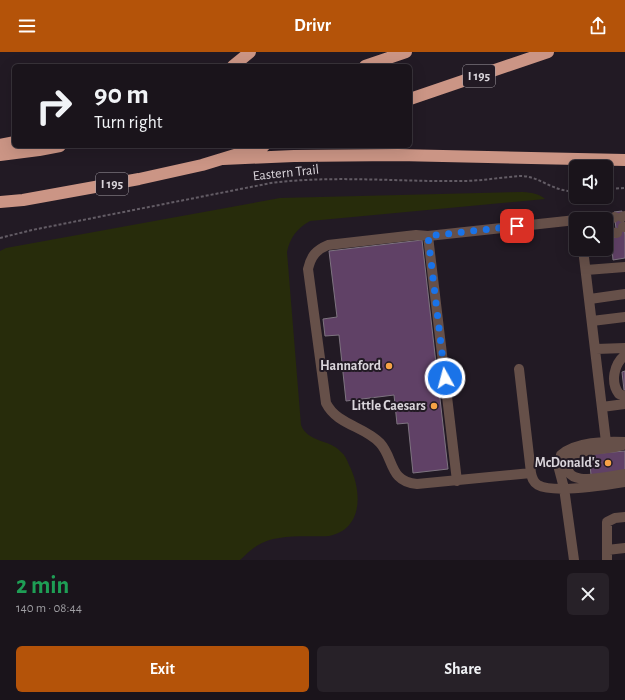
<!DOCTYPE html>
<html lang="en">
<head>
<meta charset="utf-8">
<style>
	:root { --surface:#1a141b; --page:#272128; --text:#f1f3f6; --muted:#9f9ea3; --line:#38333a; --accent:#b45309 }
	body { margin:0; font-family:"Alegreya Sans",sans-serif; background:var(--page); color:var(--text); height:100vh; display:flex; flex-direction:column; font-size:15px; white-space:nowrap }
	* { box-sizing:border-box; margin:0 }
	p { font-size:13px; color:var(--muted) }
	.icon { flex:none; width:22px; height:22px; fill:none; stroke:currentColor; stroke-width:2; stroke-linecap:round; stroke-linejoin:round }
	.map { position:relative; height:508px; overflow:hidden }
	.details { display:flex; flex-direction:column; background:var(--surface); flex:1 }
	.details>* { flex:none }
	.banner { position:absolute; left:12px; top:12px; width:400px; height:84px; border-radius:6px; box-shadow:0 4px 16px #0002,0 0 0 1px var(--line); background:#1a141b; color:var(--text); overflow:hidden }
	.tools { position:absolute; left:569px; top:108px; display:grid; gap:8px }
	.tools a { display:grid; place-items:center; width:44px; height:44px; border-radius:6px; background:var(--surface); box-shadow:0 4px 16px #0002,0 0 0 1px var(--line); font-size:20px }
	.pin { position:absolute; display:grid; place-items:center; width:34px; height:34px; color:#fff; margin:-17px; border-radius:8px; box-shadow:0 2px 6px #0006 }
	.me { position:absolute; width:44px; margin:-22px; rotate:353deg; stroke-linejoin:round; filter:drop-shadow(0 0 3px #0008) }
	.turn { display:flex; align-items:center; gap:14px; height:84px; padding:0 16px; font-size:18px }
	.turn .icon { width:52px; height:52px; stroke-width:2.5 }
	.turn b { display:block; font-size:28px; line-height:34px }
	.round { display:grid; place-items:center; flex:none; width:42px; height:42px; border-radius:6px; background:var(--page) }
	.summary { display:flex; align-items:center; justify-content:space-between; height:68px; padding:0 16px }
	h1 { font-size:24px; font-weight:700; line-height:30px; color:#1e9e55 }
	.action { display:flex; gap:8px; margin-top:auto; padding:8px 16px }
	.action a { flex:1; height:46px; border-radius:6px; background:var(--accent); color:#fff; font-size:16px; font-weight:700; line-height:46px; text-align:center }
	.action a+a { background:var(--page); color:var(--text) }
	header { display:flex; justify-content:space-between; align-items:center; height:52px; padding:0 16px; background:var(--accent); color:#fff; font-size:18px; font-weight:700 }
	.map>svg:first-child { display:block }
	.green { fill:#272c0b }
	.building { fill:#604166; stroke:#7e7480 }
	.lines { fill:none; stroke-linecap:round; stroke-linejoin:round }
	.path { stroke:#635c65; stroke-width:2; stroke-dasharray:3 2; stroke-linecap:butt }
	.minor { stroke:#665049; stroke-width:10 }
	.highway { stroke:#cb9585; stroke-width:12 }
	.route { stroke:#1a73e8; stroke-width:7; stroke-dasharray:0 12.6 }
	.poi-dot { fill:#f6a246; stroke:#221a24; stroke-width:1.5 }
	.labels { text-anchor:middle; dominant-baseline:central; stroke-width:4; stroke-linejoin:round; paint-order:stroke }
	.shield { fill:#221a24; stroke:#a39da4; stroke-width:1 }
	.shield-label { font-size:13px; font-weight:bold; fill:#dad5db }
	.street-label { font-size:14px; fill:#dad5db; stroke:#221a24 }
	.poi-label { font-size:14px; font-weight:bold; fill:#dad5db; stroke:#221a24; text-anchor:end }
</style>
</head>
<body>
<header><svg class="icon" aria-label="menu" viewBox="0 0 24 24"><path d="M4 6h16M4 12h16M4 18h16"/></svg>Drivr<svg class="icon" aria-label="share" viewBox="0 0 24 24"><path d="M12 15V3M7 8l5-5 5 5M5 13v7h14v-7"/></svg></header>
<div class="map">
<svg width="625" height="508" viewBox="0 0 625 508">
	<rect width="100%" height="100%" fill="#221a24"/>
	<path class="green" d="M523,140C532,141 538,141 545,147L310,169C296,177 290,186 287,200L301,373C308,391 330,387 341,400C345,403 347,408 349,413C362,438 364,477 329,484C309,485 280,482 262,491C253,495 247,502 240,508H0V199L6,196L280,146Z"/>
	<path class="building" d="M622,159L625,184V206L613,208L611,186L617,185L614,160Z
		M422,188L448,417L413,421L408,371L397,372L394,343L346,349L339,283L325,284L323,267L337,265L329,199Z
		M625,319V338H624L622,320Z
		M625,399V420L591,423L589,402Z"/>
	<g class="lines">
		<path class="path" d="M606,137L625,136
			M0,186L32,178L271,131C335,123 399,130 463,129C482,129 502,125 521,124C540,124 554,141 576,139"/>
		<path class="minor" d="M622,165L625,164
			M606,170L610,167L615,165
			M623,175H625
			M606,180L617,181
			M428,184L457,429
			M583,197L606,390
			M586,218L625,215
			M590,247L625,242
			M592,269L625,265
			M596,297L625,296
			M625,303C614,312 610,330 619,342L625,344
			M519,317L531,421C532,426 533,430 538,433C554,442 607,433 625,430
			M602,355L625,352
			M623,393C609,398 579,397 570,405C556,439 609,424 625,422
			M531,421L417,432C389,430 394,406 380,391C364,374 337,373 326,351L308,217C311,204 316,198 328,193L416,183L428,184L576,168
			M607,498L625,496
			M574,508L564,436L559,417L561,403C575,390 606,389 625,390
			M607,508V470L615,466L625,465"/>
		<path class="highway" d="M233,14L250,0
			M365,14L406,0
			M410,47L548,0
			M0,93L14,90
			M0,103L39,98L60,94
			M223,107L294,104L398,103L625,108
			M0,150L23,148L139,127L202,113L264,94"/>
	</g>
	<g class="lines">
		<path class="route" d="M445,326L428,184L517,174"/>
	</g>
	<g class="poi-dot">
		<circle cx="389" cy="314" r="4"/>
		<circle cx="434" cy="354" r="4"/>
		<circle cx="608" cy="411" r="4"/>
	</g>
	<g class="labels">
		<g class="shield">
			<rect x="463" y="13" width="32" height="22" rx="3"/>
			<rect x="96" y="121" width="32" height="22" rx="3"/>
		</g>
		<g class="shield-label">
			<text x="479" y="24">I 195</text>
			<text x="112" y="132">I 195</text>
		</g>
		<g class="street-label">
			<text transform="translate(286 121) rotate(-6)">Eastern Trail</text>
		</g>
		<g class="poi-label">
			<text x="381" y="314">Hannaford</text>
			<text x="426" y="354">Little Caesars</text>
			<text x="600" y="411">McDonald's</text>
		</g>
	</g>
</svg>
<div class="tools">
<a><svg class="icon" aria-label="sound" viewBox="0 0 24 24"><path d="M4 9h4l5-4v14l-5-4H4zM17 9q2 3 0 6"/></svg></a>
<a><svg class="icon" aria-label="search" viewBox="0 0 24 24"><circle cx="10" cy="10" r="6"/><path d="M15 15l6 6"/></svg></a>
</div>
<div class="pin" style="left:517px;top:174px;background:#d93025"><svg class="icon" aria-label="arrive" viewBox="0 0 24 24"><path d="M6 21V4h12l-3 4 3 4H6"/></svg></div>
<svg class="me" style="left:445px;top:326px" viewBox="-20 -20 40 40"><circle r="17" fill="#1a73e8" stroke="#fff" stroke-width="3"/><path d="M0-11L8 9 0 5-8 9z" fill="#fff"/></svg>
<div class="banner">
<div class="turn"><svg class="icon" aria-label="right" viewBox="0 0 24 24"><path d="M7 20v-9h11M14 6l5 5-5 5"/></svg><div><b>90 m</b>Turn right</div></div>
</div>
</div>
<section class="details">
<div class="summary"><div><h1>2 min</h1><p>140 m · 08:44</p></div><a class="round"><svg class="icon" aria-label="close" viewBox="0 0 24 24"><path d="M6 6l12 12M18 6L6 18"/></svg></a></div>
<div class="action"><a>Exit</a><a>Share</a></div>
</section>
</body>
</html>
